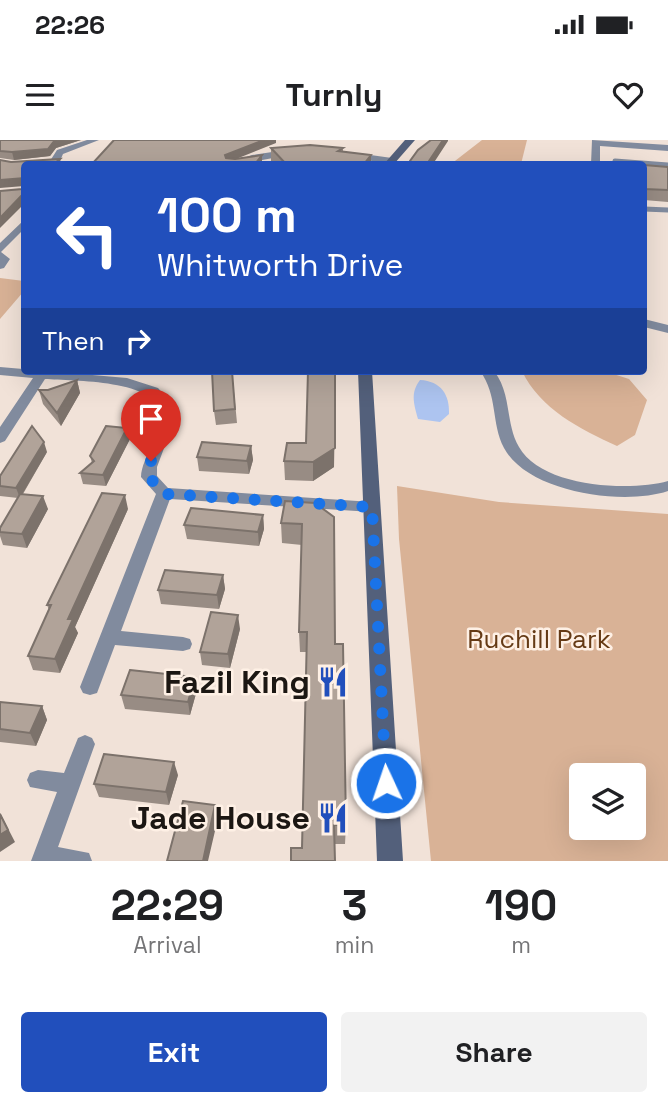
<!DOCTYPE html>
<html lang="en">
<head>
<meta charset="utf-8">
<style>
	:root { --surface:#fff; --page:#f2f2f2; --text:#202124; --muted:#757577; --accent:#214fbc }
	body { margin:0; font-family:"Space Grotesk",sans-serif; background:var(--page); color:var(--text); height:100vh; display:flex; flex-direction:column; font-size:26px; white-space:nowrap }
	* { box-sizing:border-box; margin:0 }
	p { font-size:23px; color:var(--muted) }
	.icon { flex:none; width:38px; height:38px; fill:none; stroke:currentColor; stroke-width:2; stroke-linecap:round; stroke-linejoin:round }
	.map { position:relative; height:721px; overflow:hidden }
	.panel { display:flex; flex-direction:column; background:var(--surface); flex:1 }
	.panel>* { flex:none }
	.banner { position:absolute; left:21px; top:21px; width:626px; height:214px; border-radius:7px; box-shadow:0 7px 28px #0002; background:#214fbc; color:#fff; overflow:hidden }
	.fabs { position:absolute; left:569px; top:623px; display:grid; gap:14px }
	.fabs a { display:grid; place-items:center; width:77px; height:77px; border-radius:7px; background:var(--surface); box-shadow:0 7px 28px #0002; font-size:35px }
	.pin { position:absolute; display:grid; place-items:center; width:60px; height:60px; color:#fff; margin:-72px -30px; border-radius:50% 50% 50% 0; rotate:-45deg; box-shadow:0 0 7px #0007 }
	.pin .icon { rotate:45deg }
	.me { position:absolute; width:77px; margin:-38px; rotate:357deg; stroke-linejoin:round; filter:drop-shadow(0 0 5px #0008) }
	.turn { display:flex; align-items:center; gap:24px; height:147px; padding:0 21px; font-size:32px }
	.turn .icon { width:91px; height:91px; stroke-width:2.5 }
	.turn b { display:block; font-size:49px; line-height:60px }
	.then { display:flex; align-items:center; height:66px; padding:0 21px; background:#0003; gap:14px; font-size:26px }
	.eta { display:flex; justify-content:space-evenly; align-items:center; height:119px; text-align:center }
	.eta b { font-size:42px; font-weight:700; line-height:49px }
	.action { display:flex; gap:14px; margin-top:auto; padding:14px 21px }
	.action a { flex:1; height:80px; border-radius:7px; background:var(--accent); color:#fff; font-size:28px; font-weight:700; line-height:80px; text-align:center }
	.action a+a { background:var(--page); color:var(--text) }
	.status { display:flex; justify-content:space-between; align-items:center; height:49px; padding:0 35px; background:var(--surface); direction:ltr }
	.status svg { height:19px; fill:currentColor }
	header { display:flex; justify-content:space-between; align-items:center; height:91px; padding:0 21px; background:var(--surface); font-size:32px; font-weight:700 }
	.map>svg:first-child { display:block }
	.green { fill:#d9b296; fill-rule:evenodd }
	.water { fill:#adc4f0 }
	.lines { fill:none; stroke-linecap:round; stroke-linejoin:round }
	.service { stroke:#818b9e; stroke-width:5 }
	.minor { fill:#818b9e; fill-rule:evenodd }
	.secondary { fill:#53607b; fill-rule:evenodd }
	.wall { fill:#988c84 }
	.shaded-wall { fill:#7c726b }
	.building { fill:#b1a399; stroke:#7c726b; stroke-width:2 }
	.route { stroke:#1a73e8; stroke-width:12; stroke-dasharray:0 21.6 }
	.labels { text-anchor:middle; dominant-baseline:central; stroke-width:5; stroke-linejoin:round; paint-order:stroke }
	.park-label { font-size:26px; fill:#653a15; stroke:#fef0e5 }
	.near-poi-label { font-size:32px; font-weight:bold; fill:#1c1713; stroke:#fef0e5; text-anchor:end }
</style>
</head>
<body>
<div class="status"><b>22:26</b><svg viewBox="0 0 49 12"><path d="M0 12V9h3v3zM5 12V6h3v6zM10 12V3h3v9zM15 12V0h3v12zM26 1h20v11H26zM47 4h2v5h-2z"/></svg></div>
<header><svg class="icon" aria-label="menu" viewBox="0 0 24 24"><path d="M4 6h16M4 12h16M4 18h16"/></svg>Turnly<svg class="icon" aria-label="heart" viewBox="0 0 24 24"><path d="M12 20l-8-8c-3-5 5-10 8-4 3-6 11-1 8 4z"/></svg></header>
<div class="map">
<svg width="668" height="721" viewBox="0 0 668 721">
	<rect width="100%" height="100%" fill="#f1e2d8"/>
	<path class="green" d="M482,0H527L521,24H451Z
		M0,138L24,141V151L0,179Z
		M522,231H604L629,239L647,260L635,295L617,306C580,289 540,269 522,231Z
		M397,346L499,362L668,374V721H431L399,399ZM581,635H634V688H581Z"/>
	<path class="water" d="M420,240C441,241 450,255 449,274L440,282L418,279C414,264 410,253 420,240Z"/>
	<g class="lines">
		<path class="service" d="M615,21L668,25
			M390,23L402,24
			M644,69L668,70"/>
		<path class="minor" d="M87,0H99L63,14L60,21L61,24H53L50,21L57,10Z
			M592,0L668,5V11L600,6V24H591Z
			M292,9L295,10V14L241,24H228L252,15Z
			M349,12L392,18L397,21L392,24L346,17L345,15Z
			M24,80V89L1,112L10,119L4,128L0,129V103Z
			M644,179L668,185V193L644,187Z
			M0,227L127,238L158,248L172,264L176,276L157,327V336L168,348L372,362L380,367L372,372L170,359L121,491L183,497L190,499L192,504L190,509L183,511L115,505L97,553L90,555L83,553L80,547L156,354L141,337C142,315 163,297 162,276C160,239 72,241 45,239L5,301L0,303V287L33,238L0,235Z
			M480,231H494C512,254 505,283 519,307C541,347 629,352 668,341V351C624,366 528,353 504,308C491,283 498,255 480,231Z
			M85,595L92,598L95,604L58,707L89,713L92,721H31L57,652L30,647L27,640L30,633L38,630L64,633L78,598Z"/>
		<path class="secondary" d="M405,0H415L394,24H384Z
			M358,231H372L403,721H377Z"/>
	</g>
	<path class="wall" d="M0,0H81L56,8L50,16L14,20L0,18Z
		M271,8H343V12L371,15V24H274L271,21Z
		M644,25L668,27V62L644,60Z
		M232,231L237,283L216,285L214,271Z
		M335,231L334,327L313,341L285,340L284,321L306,303Z
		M77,240L80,253L61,286L43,264L39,250H48Z
		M127,288L130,299L106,346L83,344L80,333L92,323L90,316Z
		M251,306L253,320L249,334L199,331L197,317Z
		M47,312L23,354L48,369L27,408L3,405L0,396V388L18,358L0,356V336Z
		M315,363L335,504L346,685L345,704H335L306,512H300L299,492L302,405L282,403L281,383Z
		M128,369L75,487L78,493L60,533L33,530L28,516L49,470L47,465Z
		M263,375L264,389L259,406L187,399L184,385Z
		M223,435L225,449L219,469L161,464L158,450Z
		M240,489L230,528L202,525L200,512Z
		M195,537L197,550L190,575L125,569L121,555Z
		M0,562L42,566L47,580L36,606L0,602Z
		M178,635L169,665L99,657L94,644Z"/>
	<path class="shaded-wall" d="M55,0H81L56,8L50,16L14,20L12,12Z
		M264,0H276V3L226,23L225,15Z
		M443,0H448V1L433,24H427Z
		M262,15V23L261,24H255Z
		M371,15V24H364Z
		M60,19L61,24H54Z
		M24,38V46L0,48V40Z
		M24,53V64L0,88V78Z
		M335,231L334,327L313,341V322Z
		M77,240L80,253L61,286L57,273Z
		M127,288L130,299L106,346L103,335Z
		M44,302L47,312L20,358L16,348Z
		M251,306L253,320L249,334L247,321Z
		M125,355L128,369L75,487L78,493L60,533L55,519L68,479Z
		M43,356L48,369L27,408L22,394Z
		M263,375L264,389L259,406L258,392Z
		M223,435L225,449L219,469L217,455Z
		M238,475L240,489L230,528L228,514Z
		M195,537L197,550L190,575L188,562Z
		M42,566L47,580L36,606L30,593Z
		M174,622L178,635L169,665L166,652Z
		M215,665L218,678L208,721H203Z
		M0,673L15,702L0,712Z"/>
	<path class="building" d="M0,0H55L48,9L12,12L0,11Z
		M114,0H264L225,15L226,18L235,19L262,15L255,24H92Z
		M431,0H443L427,24H409L410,21L418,10Z
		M310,5L343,8L338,11L371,15L364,24H286L271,8Z
		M60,19L54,24H24V53L0,78V51L22,49L24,38L0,40V20L11,22Z
		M615,22L641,24H615Z
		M644,25L668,27V50L644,49Z
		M212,231H232L235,269L214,271Z
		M308,231H335V308L313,322L284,321L287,303H306Z
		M77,240L57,273L39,250H48Z
		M32,286L44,302L16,348L0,346V336Z
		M106,286L127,288L103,335L80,333L94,321L90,316Z
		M202,302L251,306L247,321L197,317Z
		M102,353L125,355L68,479H73L55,519L28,516L51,465H47Z
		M20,354L43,356L22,394L0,392V388Z
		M285,361L315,363L334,377L335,504H343L346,685H334L335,721H291V708H302L307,492H299L302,384L281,383Z
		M191,368L263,375L258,392L184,385Z
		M165,430L223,435L217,455L158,450Z
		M211,472L238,475L228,514L200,512Z
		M130,530L195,537L188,562L121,555Z
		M0,562L42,566L30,593L0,589Z
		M104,614L174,622L166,652L94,644Z
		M183,661L215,665L203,721H167Z
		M0,674L8,690L0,695Z"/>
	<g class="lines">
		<path class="route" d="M151,321L149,337L164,354L372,367L386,643"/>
	</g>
	<defs>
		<g id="restaurant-bare" transform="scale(2.415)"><path d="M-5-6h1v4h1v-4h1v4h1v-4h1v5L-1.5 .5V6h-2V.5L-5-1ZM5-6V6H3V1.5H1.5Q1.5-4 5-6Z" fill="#214fbc" stroke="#fef0e5" stroke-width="2.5" paint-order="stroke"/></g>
	</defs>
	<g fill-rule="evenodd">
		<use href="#restaurant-bare" x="333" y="542"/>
		<use href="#restaurant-bare" x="333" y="678"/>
	</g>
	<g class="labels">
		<g class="park-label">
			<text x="539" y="499">Ruchill Park</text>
		</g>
		<g class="near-poi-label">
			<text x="310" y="542">Fazil King</text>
			<text x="310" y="678">Jade House</text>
		</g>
	</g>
</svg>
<div class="fabs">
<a><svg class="icon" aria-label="layers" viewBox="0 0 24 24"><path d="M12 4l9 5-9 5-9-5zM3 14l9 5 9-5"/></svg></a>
</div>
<div class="pin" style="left:151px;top:321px;background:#d93025"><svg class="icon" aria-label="arrive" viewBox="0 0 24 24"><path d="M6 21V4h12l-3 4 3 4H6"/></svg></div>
<svg class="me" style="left:386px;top:643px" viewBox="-20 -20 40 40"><circle r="17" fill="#1a73e8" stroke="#fff" stroke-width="3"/><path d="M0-11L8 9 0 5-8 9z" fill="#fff"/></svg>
<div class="banner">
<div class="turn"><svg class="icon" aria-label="left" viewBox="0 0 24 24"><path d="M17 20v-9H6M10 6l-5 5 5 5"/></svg><div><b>100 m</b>Whitworth Drive</div></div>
<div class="then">Then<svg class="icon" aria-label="right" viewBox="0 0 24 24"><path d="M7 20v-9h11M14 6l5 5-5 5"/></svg></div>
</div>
</div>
<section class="panel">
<div class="eta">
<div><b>22:29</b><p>Arrival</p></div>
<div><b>3</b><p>min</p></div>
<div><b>190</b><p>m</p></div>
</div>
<div class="action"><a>Exit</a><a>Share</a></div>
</section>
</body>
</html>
